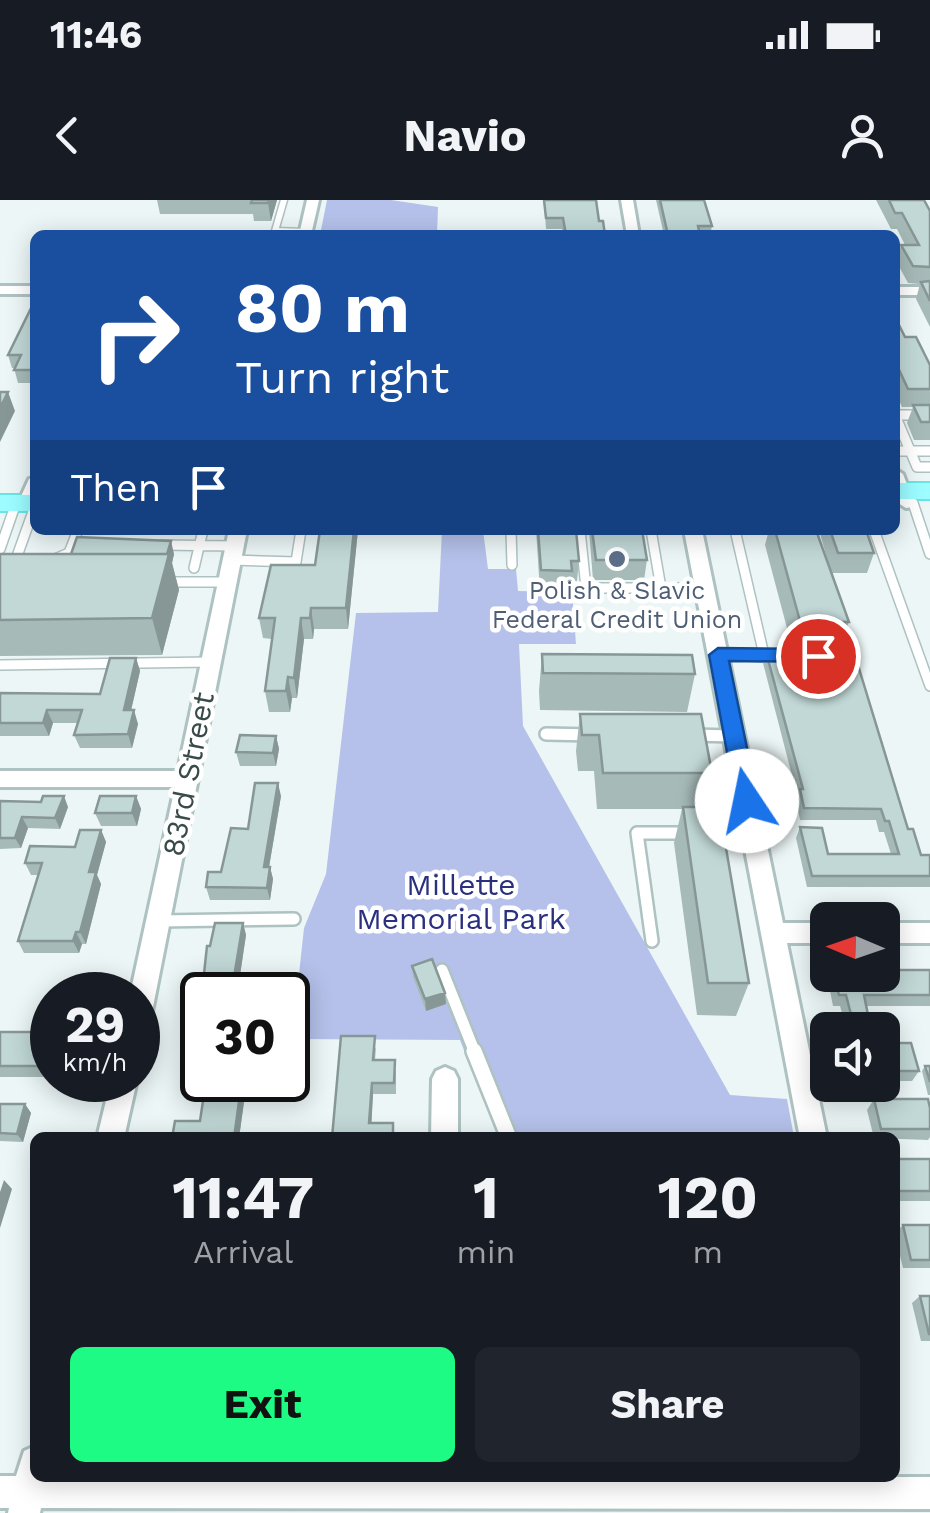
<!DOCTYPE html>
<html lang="en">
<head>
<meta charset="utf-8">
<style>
	:root { --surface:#171b24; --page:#20242c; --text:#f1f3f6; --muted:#9ea1a6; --accent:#1dfb85 }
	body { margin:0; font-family:"Work Sans",sans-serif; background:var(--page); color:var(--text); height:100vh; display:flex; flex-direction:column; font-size:38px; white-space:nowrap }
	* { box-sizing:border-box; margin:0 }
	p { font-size:32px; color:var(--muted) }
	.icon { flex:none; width:55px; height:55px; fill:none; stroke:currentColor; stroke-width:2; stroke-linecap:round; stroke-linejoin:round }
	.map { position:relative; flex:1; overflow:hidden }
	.panel { position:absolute; left:30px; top:932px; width:870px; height:350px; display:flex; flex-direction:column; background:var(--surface); border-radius:15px; box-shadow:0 5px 25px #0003 }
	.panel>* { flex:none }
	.top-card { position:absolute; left:30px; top:30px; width:870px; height:305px; border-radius:15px; box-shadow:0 5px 25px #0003; background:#1a4fa0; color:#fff; overflow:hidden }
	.needle { width:65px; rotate:272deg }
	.buttons { position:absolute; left:810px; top:702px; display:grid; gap:20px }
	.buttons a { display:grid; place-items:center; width:90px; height:90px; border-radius:15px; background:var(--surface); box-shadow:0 5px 25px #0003; font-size:50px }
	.speed { position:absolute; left:30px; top:772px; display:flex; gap:20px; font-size:50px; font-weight:700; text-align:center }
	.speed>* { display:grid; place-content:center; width:130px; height:130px; border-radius:50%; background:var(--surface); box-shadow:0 5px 25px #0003; line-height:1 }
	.speed small { font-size:25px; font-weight:400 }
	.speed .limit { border:5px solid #111; border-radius:15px; background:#fff; color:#111 }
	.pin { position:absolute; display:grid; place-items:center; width:85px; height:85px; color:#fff; margin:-42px; border:5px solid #fff; border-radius:50%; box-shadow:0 2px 10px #0007 }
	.me { position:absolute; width:110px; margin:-55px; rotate:349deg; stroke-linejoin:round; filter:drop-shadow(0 0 8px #0008) }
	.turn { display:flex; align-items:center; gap:35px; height:210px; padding:0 40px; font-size:45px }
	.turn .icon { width:130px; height:130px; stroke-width:2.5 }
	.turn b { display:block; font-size:70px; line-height:85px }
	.then { display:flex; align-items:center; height:95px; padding:0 40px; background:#0003; gap:20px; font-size:38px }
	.eta { display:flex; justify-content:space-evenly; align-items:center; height:170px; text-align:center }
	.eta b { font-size:60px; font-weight:700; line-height:70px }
	.button { display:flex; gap:20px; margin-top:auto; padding:20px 40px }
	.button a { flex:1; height:115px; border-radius:15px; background:var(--accent); color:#111; font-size:40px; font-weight:700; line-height:115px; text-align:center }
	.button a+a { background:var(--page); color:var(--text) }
	.status { display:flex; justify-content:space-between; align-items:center; height:70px; padding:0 50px; background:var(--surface); direction:ltr }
	.status svg { height:28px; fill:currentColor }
	header { display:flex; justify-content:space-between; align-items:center; height:130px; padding:0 40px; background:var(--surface); font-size:45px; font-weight:700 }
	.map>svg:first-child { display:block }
	.green { fill:#b5c1ea }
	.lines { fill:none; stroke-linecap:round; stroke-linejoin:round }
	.service-far3-casing { stroke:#aec2c1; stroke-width:9 }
	.service-far2-casing { stroke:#aec2c1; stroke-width:12 }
	.service-far1-casing { stroke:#aec2c1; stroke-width:16 }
	.service-casing { stroke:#aec2c1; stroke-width:20 }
	.minor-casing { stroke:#aec2c1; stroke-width:6 }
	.primary-casing { stroke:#6ae4e5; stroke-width:4 }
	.service-far3 { stroke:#fff; stroke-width:6 }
	.service-far2 { stroke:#fff; stroke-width:9 }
	.service-far1 { stroke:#fff; stroke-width:11 }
	.service { stroke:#fff; stroke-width:15 }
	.minor { fill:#fff; fill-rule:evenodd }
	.primary { fill:#9cfcff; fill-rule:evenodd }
	.wall { fill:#a6bab8 }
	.shaded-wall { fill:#879796 }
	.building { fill:#c1d8d6; stroke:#879796; stroke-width:2.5 }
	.route { fill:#1a73e8; stroke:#114b97; stroke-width:2.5 }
	.service-dot { fill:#5c6f8a; stroke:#fff; stroke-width:4 }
	.labels { text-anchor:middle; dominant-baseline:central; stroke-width:9; stroke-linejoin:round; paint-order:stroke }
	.far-service-label { font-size:25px; fill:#4e5e75; stroke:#fff }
	.street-label { font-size:30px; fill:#394b49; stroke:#fff }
	.park-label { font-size:30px; fill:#2a307e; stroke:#fff }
</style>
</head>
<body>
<div class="status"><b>11:46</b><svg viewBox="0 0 49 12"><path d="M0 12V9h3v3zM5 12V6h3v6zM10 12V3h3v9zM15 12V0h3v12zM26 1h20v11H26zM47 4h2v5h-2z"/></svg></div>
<header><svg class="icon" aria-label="back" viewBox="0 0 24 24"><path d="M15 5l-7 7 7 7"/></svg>Navio<svg class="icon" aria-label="person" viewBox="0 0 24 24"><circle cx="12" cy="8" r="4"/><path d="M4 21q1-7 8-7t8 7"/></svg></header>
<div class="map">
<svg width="930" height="1313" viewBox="0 0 930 1313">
	<rect width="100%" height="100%" fill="#ecf6f6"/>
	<path class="green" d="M327,0H391L438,7L437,35H320Z
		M442,330H483L488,369H516L518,391L572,392L576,444H519L523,526L730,895L787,899L794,937H498L460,840L292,839L304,728L326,674L356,413L438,412Z"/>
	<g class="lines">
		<g class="service-far3-casing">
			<path id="service-far3" d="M275,31L284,0
				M274,35L275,31L306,32
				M895,215H930"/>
		</g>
		<g class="service-far2-casing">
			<path id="service-far2" d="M895,215L917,267H930
				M895,215H930
				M895,251H930
				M913,303L930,354
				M511,330L512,365
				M580,330L586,388H705
				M651,330L661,388
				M735,330L764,455
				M874,330L930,486
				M161,345L235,346
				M0,349L16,303
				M21,359H16L35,306
				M55,359L69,353L78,330
				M232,360L296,362L301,330
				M194,368L203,330
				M165,382H228
				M718,455H779
				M838,456H845L848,448L840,423
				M0,465L211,462"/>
		</g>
		<g class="service-far1-casing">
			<path id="service-far1" d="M546,534L592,535
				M690,535L735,536
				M708,634H754
				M159,721L294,719
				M652,741L637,633H689
				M442,770L475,853"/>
		</g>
		<g class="service-casing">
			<path id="service" d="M474,851L509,938"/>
		</g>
		<g class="minor-casing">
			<path id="minor" d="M307,0H319L311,35H299Z
				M621,0H633L639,35H627Z
				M0,86H35V94H0Z
				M895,87H930V95H895Z
				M895,269L903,274L914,303L912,307L906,308L898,303Z
				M35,278L34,303L26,308L20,307L18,303L29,279Z
				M229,330H247L151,817L147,825L138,828V795H130L175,587H0V571H178Z
				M684,330H702L783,723H828V743H787L827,938H800Z
				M882,723H930V743H882Z
				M445,867L454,871L458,879V938H431L432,879L436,871Z
				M111,880H137L124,938H97Z
				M35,1246V1278L930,1277V1309L41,1308L40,1313H8L9,1308H0V1276H16L24,1251Z"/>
		</g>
		<g class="primary-casing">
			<path id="primary" d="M895,283H930V299H895Z
				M0,295H35V311H0Z"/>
		</g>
		<use href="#service-far3" class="service-far3"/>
		<use href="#service-far2" class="service-far2"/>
		<use href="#service-far1" class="service-far1"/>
		<use href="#service" class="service"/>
		<use href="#minor" class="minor"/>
		<use href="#primary" class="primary"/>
	</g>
	<path class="wall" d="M157,0H277L271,21H254L253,14H160Z
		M544,0L599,21L605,35H563L562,29H546Z
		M656,0H704L712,26L710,35H664Z
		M876,0H924L930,11V127L916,99L920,84L908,83L896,61L901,45H905L897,29H891Z
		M35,100V183H18L14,168H12L8,155Z
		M895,117L905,137L930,165V240H914L907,223L913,207H902L895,191Z
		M320,330H358L348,429H314L313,439H304L297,498H292L290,512H269L265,491L272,439L263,438L259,418L315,365Z
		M536,330H576L579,361L577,381H571L570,391H540Z
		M589,330H642L647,360L644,380H593Z
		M769,330H816L830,369L819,330H866L874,353L867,373H831L849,422L839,448L792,447L765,345Z
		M0,354H174L172,363L179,390L162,455L0,456Z
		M766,452L908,629L921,655H930V687H807L796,638L800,627L828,654H891L884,632H879L876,620H800L796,601L797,595L763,463Z
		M542,454L695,474L687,512L540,510L539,491Z
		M136,458L140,471L131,510L138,524L132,548H80L74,535L78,523H53L49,536H0V493L100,494Z
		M580,514L712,573L703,607L749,783L736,816L697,815L674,643L682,609H597L594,571H578L576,551Z
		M276,536L279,549L276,566H240L236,552Z
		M136,596L141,609L137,626H101L95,613Z
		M281,596L269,667H270L273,679L270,700H210L206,687L221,672L248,629Z
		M0,601L68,607L60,629L28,628L21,648L0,649Z
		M101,630L106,642L97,675L101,684L86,744H82L79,753H24L18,741L38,675H31L25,663L75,647Z
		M215,723H243L246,735L237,795H202V832H198L193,820L197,801H201L207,746H210Z
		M412,766L446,804L426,811L413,777Z
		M930,770V806H866L871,830H847L840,806H833L828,781L831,775H882Z
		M0,832H52L51,877H0Z
		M882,843L919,871L912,881H882Z
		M376,847L375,860L396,871V894H373L371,923L394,933V938H332Z
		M925,866H930V895H928L922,871Z
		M202,880H247L239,938L200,921L204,892H187L182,881Z
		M874,899L930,908V937L928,940L874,938L867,910Z
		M0,904H25L31,913L23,942L0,941Z
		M895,959H930V1001H895Z
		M903,1025H930V1068H903L895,1036V1033Z
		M920,1096H930V1141H921L912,1103Z"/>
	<path class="shaded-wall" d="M269,0H277L271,21L268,3Z
		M8,192L15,211L0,242V208Z
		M354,330H358L348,429L346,408Z
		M171,341L174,354L172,363L179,390L162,455L152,418Z
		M311,408L314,429L313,439L310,418Z
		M301,418L304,439L297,498L294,478Z
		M136,458L140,471L128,524L124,510Z
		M288,477L292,498L290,512L286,491Z
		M47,510L53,523L49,536L43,523Z
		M134,510L138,524L132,548L128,534Z
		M276,536L279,549L276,566L273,553Z
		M278,583L281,596L267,679L264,667Z
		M64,596L68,607L60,629L55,618Z
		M136,596L141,609L137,626L132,613Z
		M22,617L28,628L21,648L15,638Z
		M101,630L106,642L97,675L101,684L86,744L80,732L89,672Z
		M270,667L273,679L270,700L267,688Z
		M243,723L246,735L237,795H231Z
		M76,732L82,744L79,753L73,741Z
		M294,777L295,783L292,804L291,798Z
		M445,793L446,804L426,811L425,799Z
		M52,833V871L51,877L44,866Z
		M242,880H247L239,938H234Z
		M372,883L373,894L371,933L369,923Z
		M25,904L31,913L23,942L17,934Z
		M4,980L12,989L0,1028V992Z"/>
	<path class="building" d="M252,0H269L268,3H251Z
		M544,0H596L599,21H603L605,35H566L563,18H546Z
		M660,0H704L712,26H698L700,35H668Z
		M889,0H924L930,11V67L913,66L901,45H919L902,13H895Z
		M930,81V101L921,82Z
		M35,100V170H14L21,155H8Z
		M895,117L905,137H916L930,165V189H908L895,161Z
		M0,192H8L0,208Z
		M913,205H930V222H921Z
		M320,330H354L346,408H311L310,418H301L294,478L288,477L286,491H265L275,418H259L271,365H315Z
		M538,330H576L579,361H571L572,371L541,370Z
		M592,330H642L647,360H596Z
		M775,330H816L849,422L800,421Z
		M830,330H866L874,353H838Z
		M77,337L171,341L167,354H71Z
		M0,354H169L152,418L0,420Z
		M766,452H850L853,462H857L908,629H913L921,655H930V676H812L800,627L822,628L828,654H899L889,621H885L881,609L804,608L800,589H803Z
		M542,454L692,455L695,474L543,473Z
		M110,458H136L124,510H134L128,534L74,535L82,510H47L43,523H0V493L100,494Z
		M580,514H701L712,573H603L599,535H582Z
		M240,535L276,536L273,553L236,552Z
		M255,583H278L264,667H270L267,688L206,687L208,672H221L231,628L248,629Z
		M43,596H64L55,618L22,617L15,638H0V601L41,602Z
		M100,596H136L132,613H95Z
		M683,607H719L749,783H708Z
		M80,630H101L89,672H96L80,732H76L73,741H18L42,663H25L30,646L75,647Z
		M215,723H243L231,795H202V820H193L197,801H201L207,746H210Z
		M432,759L445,793L425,799L412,766Z
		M882,770H930V795H864L871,830H855L846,795H839L834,775H882Z
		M294,777L291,798H288V795H267L270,778Z
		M0,832H52L44,866H0Z
		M341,836H375L373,860H395L394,883H372L369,923H393V938H332Z
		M882,843H911L919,871H882Z
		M186,857L202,858V880H242L234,938H172L175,921H200L206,881H182Z
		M925,866H930V882Z
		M874,899H928L930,908V929H881Z
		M0,904H25L17,934L0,933Z
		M895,959H930V991H896Z
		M903,1025H930V1060H911Z
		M920,1096H930V1134H929Z"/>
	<path class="route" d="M718,448L818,449L828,456L818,462L729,461L758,601L747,610L736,601L709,455Z"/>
	<circle class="service-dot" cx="617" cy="359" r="10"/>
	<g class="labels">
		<g class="far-service-label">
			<text x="617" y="390">Polish &amp; Slavic<tspan x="617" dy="29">Federal Credit Union</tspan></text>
		</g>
		<g class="street-label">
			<text transform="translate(188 574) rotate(-79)">83rd Street</text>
		</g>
		<g class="park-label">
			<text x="461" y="684">Millette<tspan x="461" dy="34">Memorial Park</tspan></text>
		</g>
	</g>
</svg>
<div class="buttons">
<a><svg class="needle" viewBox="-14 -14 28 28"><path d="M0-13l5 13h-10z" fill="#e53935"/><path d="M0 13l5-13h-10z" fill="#9ea1a6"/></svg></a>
<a><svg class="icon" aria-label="sound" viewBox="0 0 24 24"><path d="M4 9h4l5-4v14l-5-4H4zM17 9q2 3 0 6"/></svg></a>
</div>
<div class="speed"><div>29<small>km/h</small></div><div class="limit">30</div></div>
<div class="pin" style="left:818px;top:456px;background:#d93025"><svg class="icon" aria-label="arrive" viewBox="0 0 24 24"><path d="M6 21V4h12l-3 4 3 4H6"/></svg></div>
<svg class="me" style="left:747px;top:601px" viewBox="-20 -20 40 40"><circle r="19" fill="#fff"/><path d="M0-13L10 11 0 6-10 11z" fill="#1a73e8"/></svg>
<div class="top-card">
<div class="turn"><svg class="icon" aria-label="right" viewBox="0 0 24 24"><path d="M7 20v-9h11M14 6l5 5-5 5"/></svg><div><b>80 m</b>Turn right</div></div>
<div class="then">Then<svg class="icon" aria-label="arrive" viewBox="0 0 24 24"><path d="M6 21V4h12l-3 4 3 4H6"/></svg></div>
</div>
<section class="panel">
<div class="eta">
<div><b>11:47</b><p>Arrival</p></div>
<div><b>1</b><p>min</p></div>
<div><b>120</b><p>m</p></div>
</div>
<div class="button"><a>Exit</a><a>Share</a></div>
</section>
</div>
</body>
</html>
